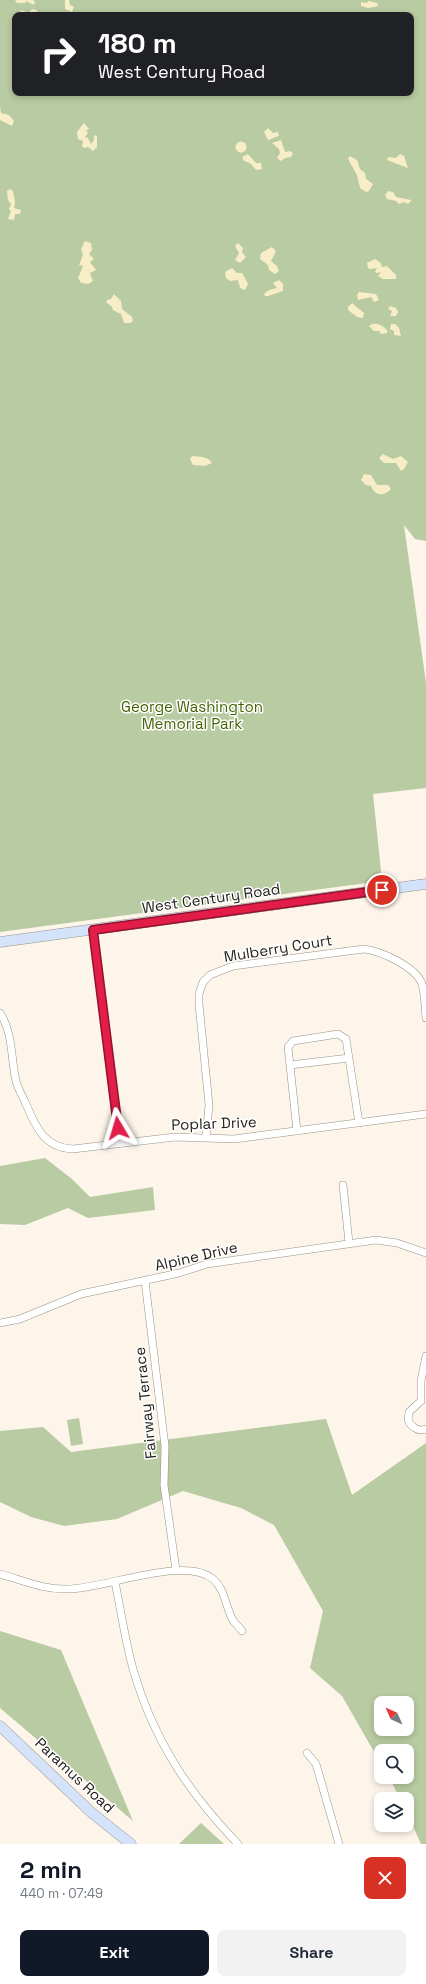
<!DOCTYPE html>
<html lang="en">
<head>
<meta charset="utf-8">
<style>
	:root { --surface:#fff; --page:#f2f2f3; --text:#1f2937; --muted:#747a83; --accent:#111827 }
	body { margin:0; font-family:"Space Grotesk",sans-serif; background:var(--page); color:var(--text); height:100vh; display:flex; flex-direction:column; font-size:15px; white-space:nowrap }
	* { box-sizing:border-box; margin:0 }
	p { font-size:13px; color:var(--muted) }
	.icon { flex:none; width:22px; height:22px; fill:none; stroke:currentColor; stroke-width:2; stroke-linecap:round; stroke-linejoin:round }
	.map { position:relative; height:1844px; overflow:hidden }
	.side { display:flex; flex-direction:column; background:var(--surface); flex:1 }
	.side>* { flex:none }
	.banner { position:absolute; left:12px; top:12px; width:402px; height:84px; border-radius:8px; box-shadow:0 2px 6px #0003; background:#202124; color:#fff; overflow:hidden }
	.needle { width:26px; rotate:315deg }
	.buttons { position:absolute; left:374px; top:1696px; display:grid; gap:8px }
	.buttons a { display:grid; place-items:center; width:40px; height:40px; border-radius:8px; background:var(--surface); box-shadow:0 2px 6px #0003; font-size:20px }
	.pin { position:absolute; display:grid; place-items:center; width:34px; height:34px; color:#fff; margin:-17px; border:2px solid #fff; border-radius:50%; box-shadow:0 1px 4px #0007 }
	.me { position:absolute; width:44px; margin:-22px; rotate:353deg; stroke-linejoin:round; filter:drop-shadow(0 0 3px #0008) }
	.turn { display:flex; align-items:center; gap:14px; height:84px; padding:0 20px; font-size:18px }
	.turn .icon { width:52px; height:52px; stroke-width:2.5 }
	.turn b { display:block; font-size:28px; line-height:34px }
	.round { display:grid; place-items:center; flex:none; width:42px; height:42px; border-radius:8px; background:var(--page) }
	.head { display:flex; align-items:center; justify-content:space-between; height:68px; padding:0 20px }
	h1 { font-size:24px; font-weight:700; line-height:30px; color:var(--accent) }
	.cta { display:flex; gap:8px; margin-top:auto; padding:8px 20px }
	.cta a { flex:1; height:46px; border-radius:8px; background:var(--accent); color:#fff; font-size:16px; font-weight:700; line-height:46px; text-align:center }
	.cta a+a { background:var(--page); color:var(--text) }
	.map>svg:first-child { display:block }
	.green { fill:#b9cba2; fill-rule:evenodd }
	.sand { fill:#f7edc7 }
	.lines { fill:none; stroke-linecap:round; stroke-linejoin:round }
	.minor-casing { stroke:#989186; stroke-width:8 }
	.secondary-casing { stroke:#989186; stroke-width:11 }
	.minor { stroke:#fff; stroke-width:7 }
	.secondary { stroke:#d4e2fa; stroke-width:10 }
	.route-casing { stroke:#92132f; stroke-width:10 }
	.route { stroke:#e11d48; stroke-width:7 }
	.labels { text-anchor:middle; dominant-baseline:central; stroke-width:3; stroke-linejoin:round; paint-order:stroke }
	.park-label { font-size:15px; fill:#466305; stroke:#fff }
	.street-label { font-size:15px; fill:#24211d; stroke:#fff }
</style>
</head>
<body>
<div class="map">
<svg width="426" height="1844" viewBox="0 0 426 1844">
	<rect width="100%" height="100%" fill="#fdf5e9"/>
	<path class="green" d="M0,0H426V541L415,539L404,525L426,683V788L373,794L382,881L0,932ZM15,15H411V93H15Z
		M45,1158L72,1179L90,1197L153,1187L155,1210L88,1218L68,1208L25,1225L0,1224V1166Z
		M79,1418L83,1444L71,1446L67,1420Z
		M326,1419L352,1495L426,1443V1844H421L407,1813V1799H400L389,1777H407V1751H381V1764L342,1696L310,1668L323,1611L274,1525L241,1508L183,1491L117,1519L64,1526L31,1517L0,1502V1431L43,1427L71,1452ZM381,1703H407V1729H381Z
		M0,1631L61,1650L133,1821L0,1708Z
		M201,1823L224,1844H179Z"/>
	<path class="sand" d="M15,0H33L35,2L34,5L26,1L25,3H17Z
		M65,0H69L70,5L74,7L72,12L65,9Z
		M369,1L377,3L378,6L368,8L361,6V2L366,3Z
		M32,9L37,10L36,15H40H22L20,13L21,10L29,13Z
		M0,105L1,113L9,115L14,121L12,126L0,120Z
		M84,123L89,129L86,131L88,133L85,137L88,138L91,144L94,140V135L97,136V147L93,151L88,147L84,148L82,146L83,141L78,139L77,132Z
		M268,128L273,133L278,132L279,136L268,140L264,132Z
		M281,140L285,152L290,151L293,153L291,157L285,158L281,161L277,158L280,153L279,149L272,143Z
		M235.5 147a5.5 5.5 0 1 1 11 0a5.5 5.5 0 1 1-11 0Z
		M248,154L256,163H261L262,169L256,170L250,163L244,161L242,157Z
		M400,154L404,156L408,168L387,160L388,157L396,158Z
		M350,156L357,160L360,169L365,173L366,179L373,184L369,191L366,192L360,188L357,175L348,159Z
		M10,189L13,191L15,202L14,208L21,210L20,214H15L14,220L8,219L11,211L9,209L11,204L8,200L7,191Z
		M388,191L393,192L396,197L411,200V201L408,204L404,202L399,204L396,201L387,199L385,195Z
		M85,241L91,243L92,250L89,254L94,259L90,262L96,270L90,273L93,281L88,284L81,283L78,278L83,266L79,265L83,255L81,249Z
		M238,243L243,248L242,252L246,257L240,263L235,260L239,253L235,246Z
		M272,247L276,251L271,261L277,266L279,271L275,274L269,270L268,265L260,259L261,253Z
		M375,259L381,263L382,267L387,266L396,275V279H383L378,276L381,272L377,273L375,272L377,268L370,269L368,268L367,263Z
		M232,268L237,273H242L248,284L245,290L240,288L238,280L230,281L226,278L225,272Z
		M279,280L283,284V291L268,296H265L264,294L269,290L277,288L273,283Z
		M359,292L376,294L379,300L374,302L371,297L358,300L357,295Z
		M114,294L121,301L122,309L132,317L133,321L130,323H124L121,314L113,310L112,307L106,302L107,300L111,299Z
		M352,303L364,313L363,318L357,317L348,310V307Z
		M390,306L396,308L398,312L396,316H390L392,311L388,309Z
		M372,324C378,323 383,326 387,330V333L381,334L379,331H374L369,326Z
		M391,324H395L399,328L401,336L394,335V331L390,329Z
		M383,454L393,459L401,456L408,462L404,469L401,471L396,463H384L379,458Z
		M192,456C199,457 208,456 212,463L205,466L193,465L190,459Z
		M364,474L371,475L377,485H388L391,489C384,497 375,496 371,486L366,485L361,480Z"/>
	<g class="lines">
		<g class="minor-casing">
			<path id="minor" d="M93,930L119,1143
				M0,1013C13,1032 11,1060 16,1081C18,1089 23,1097 26,1104C36,1128 45,1148 73,1149L175,1137L234,1139L426,1114
				M290,1065L349,1058
				M297,1131L288,1047L293,1041L338,1034L346,1039L359,1123
				M206,1137L209,1105L199,1004V994L203,982L210,975L233,966L364,949C381,951 416,967 422,984C425,994 425,1008 426,1018
				M343,1185L349,1243
				M145,1281L165,1446L164,1485L176,1570
				M0,1323L20,1319L81,1294L179,1273L207,1264L376,1240L397,1243L426,1253
				M421,1401L409,1412L408,1420C411,1427 418,1432 426,1429
				M421,1401V1381L426,1356
				M0,1574C22,1580 44,1590 68,1589C104,1589 185,1555 213,1579C226,1590 225,1608 234,1622C237,1625 240,1628 242,1631
				M115,1582C121,1611 125,1640 133,1669C153,1739 188,1792 238,1844
				M307,1753L316,1764L339,1844"/>
		</g>
		<g class="secondary-casing">
			<path id="secondary" d="M0,942L426,884
				M0,1726L92,1813L131,1844"/>
		</g>
		<use href="#minor" class="minor"/>
		<use href="#secondary" class="secondary"/>
	</g>
	<g class="lines">
		<g class="route-casing">
			<path id="route" d="M118,1128L93,930L382,890"/>
		</g>
		<use href="#route" class="route"/>
	</g>
	<g class="labels">
		<g class="park-label">
			<text x="192" y="706">George Washington<tspan x="192" dy="17">Memorial Park</tspan></text>
		</g>
		<g class="street-label">
			<text transform="translate(211 898) rotate(-8)">West Century Road</text>
			<text transform="translate(278 948) rotate(-9)">Mulberry Court</text>
			<text transform="translate(214 1123) rotate(-2)">Poplar Drive</text>
			<text transform="translate(196 1256) rotate(-13)">Alpine Drive</text>
			<text transform="translate(145 1403) rotate(-96)">Fairway Terrace</text>
			<text transform="translate(75 1775) rotate(43)">Paramus Road</text>
		</g>
	</g>
</svg>
<div class="buttons">
<a><svg class="needle" viewBox="-14 -14 28 28"><path d="M0-13l5 13h-10z" fill="#e53935"/><path d="M0 13l5-13h-10z" fill="#747a83"/></svg></a>
<a><svg class="icon" aria-label="search" viewBox="0 0 24 24"><circle cx="10" cy="10" r="6"/><path d="M15 15l6 6"/></svg></a>
<a><svg class="icon" aria-label="layers" viewBox="0 0 24 24"><path d="M12 4l9 5-9 5-9-5zM3 14l9 5 9-5"/></svg></a>
</div>
<div class="pin" style="left:382px;top:890px;background:#d93025"><svg class="icon" aria-label="arrive" viewBox="0 0 24 24"><path d="M6 21V4h12l-3 4 3 4H6"/></svg></div>
<svg class="me" style="left:118px;top:1128px" viewBox="-20 -20 40 40"><path d="M0-17L14 15 0 8-14 15z" fill="#e11d48" stroke="#fff" stroke-width="4"/></svg>
<div class="banner">
<div class="turn"><svg class="icon" aria-label="right" viewBox="0 0 24 24"><path d="M7 20v-9h11M14 6l5 5-5 5"/></svg><div><b>180 m</b>West Century Road</div></div>
</div>
</div>
<section class="side">
<div class="head"><div><h1>2 min</h1><p>440 m · 07:49</p></div><a class="round" style="background:#d93025;color:#fff"><svg class="icon" aria-label="close" viewBox="0 0 24 24"><path d="M6 6l12 12M18 6L6 18"/></svg></a></div>
<div class="cta"><a>Exit</a><a>Share</a></div>
</section>
</body>
</html>
